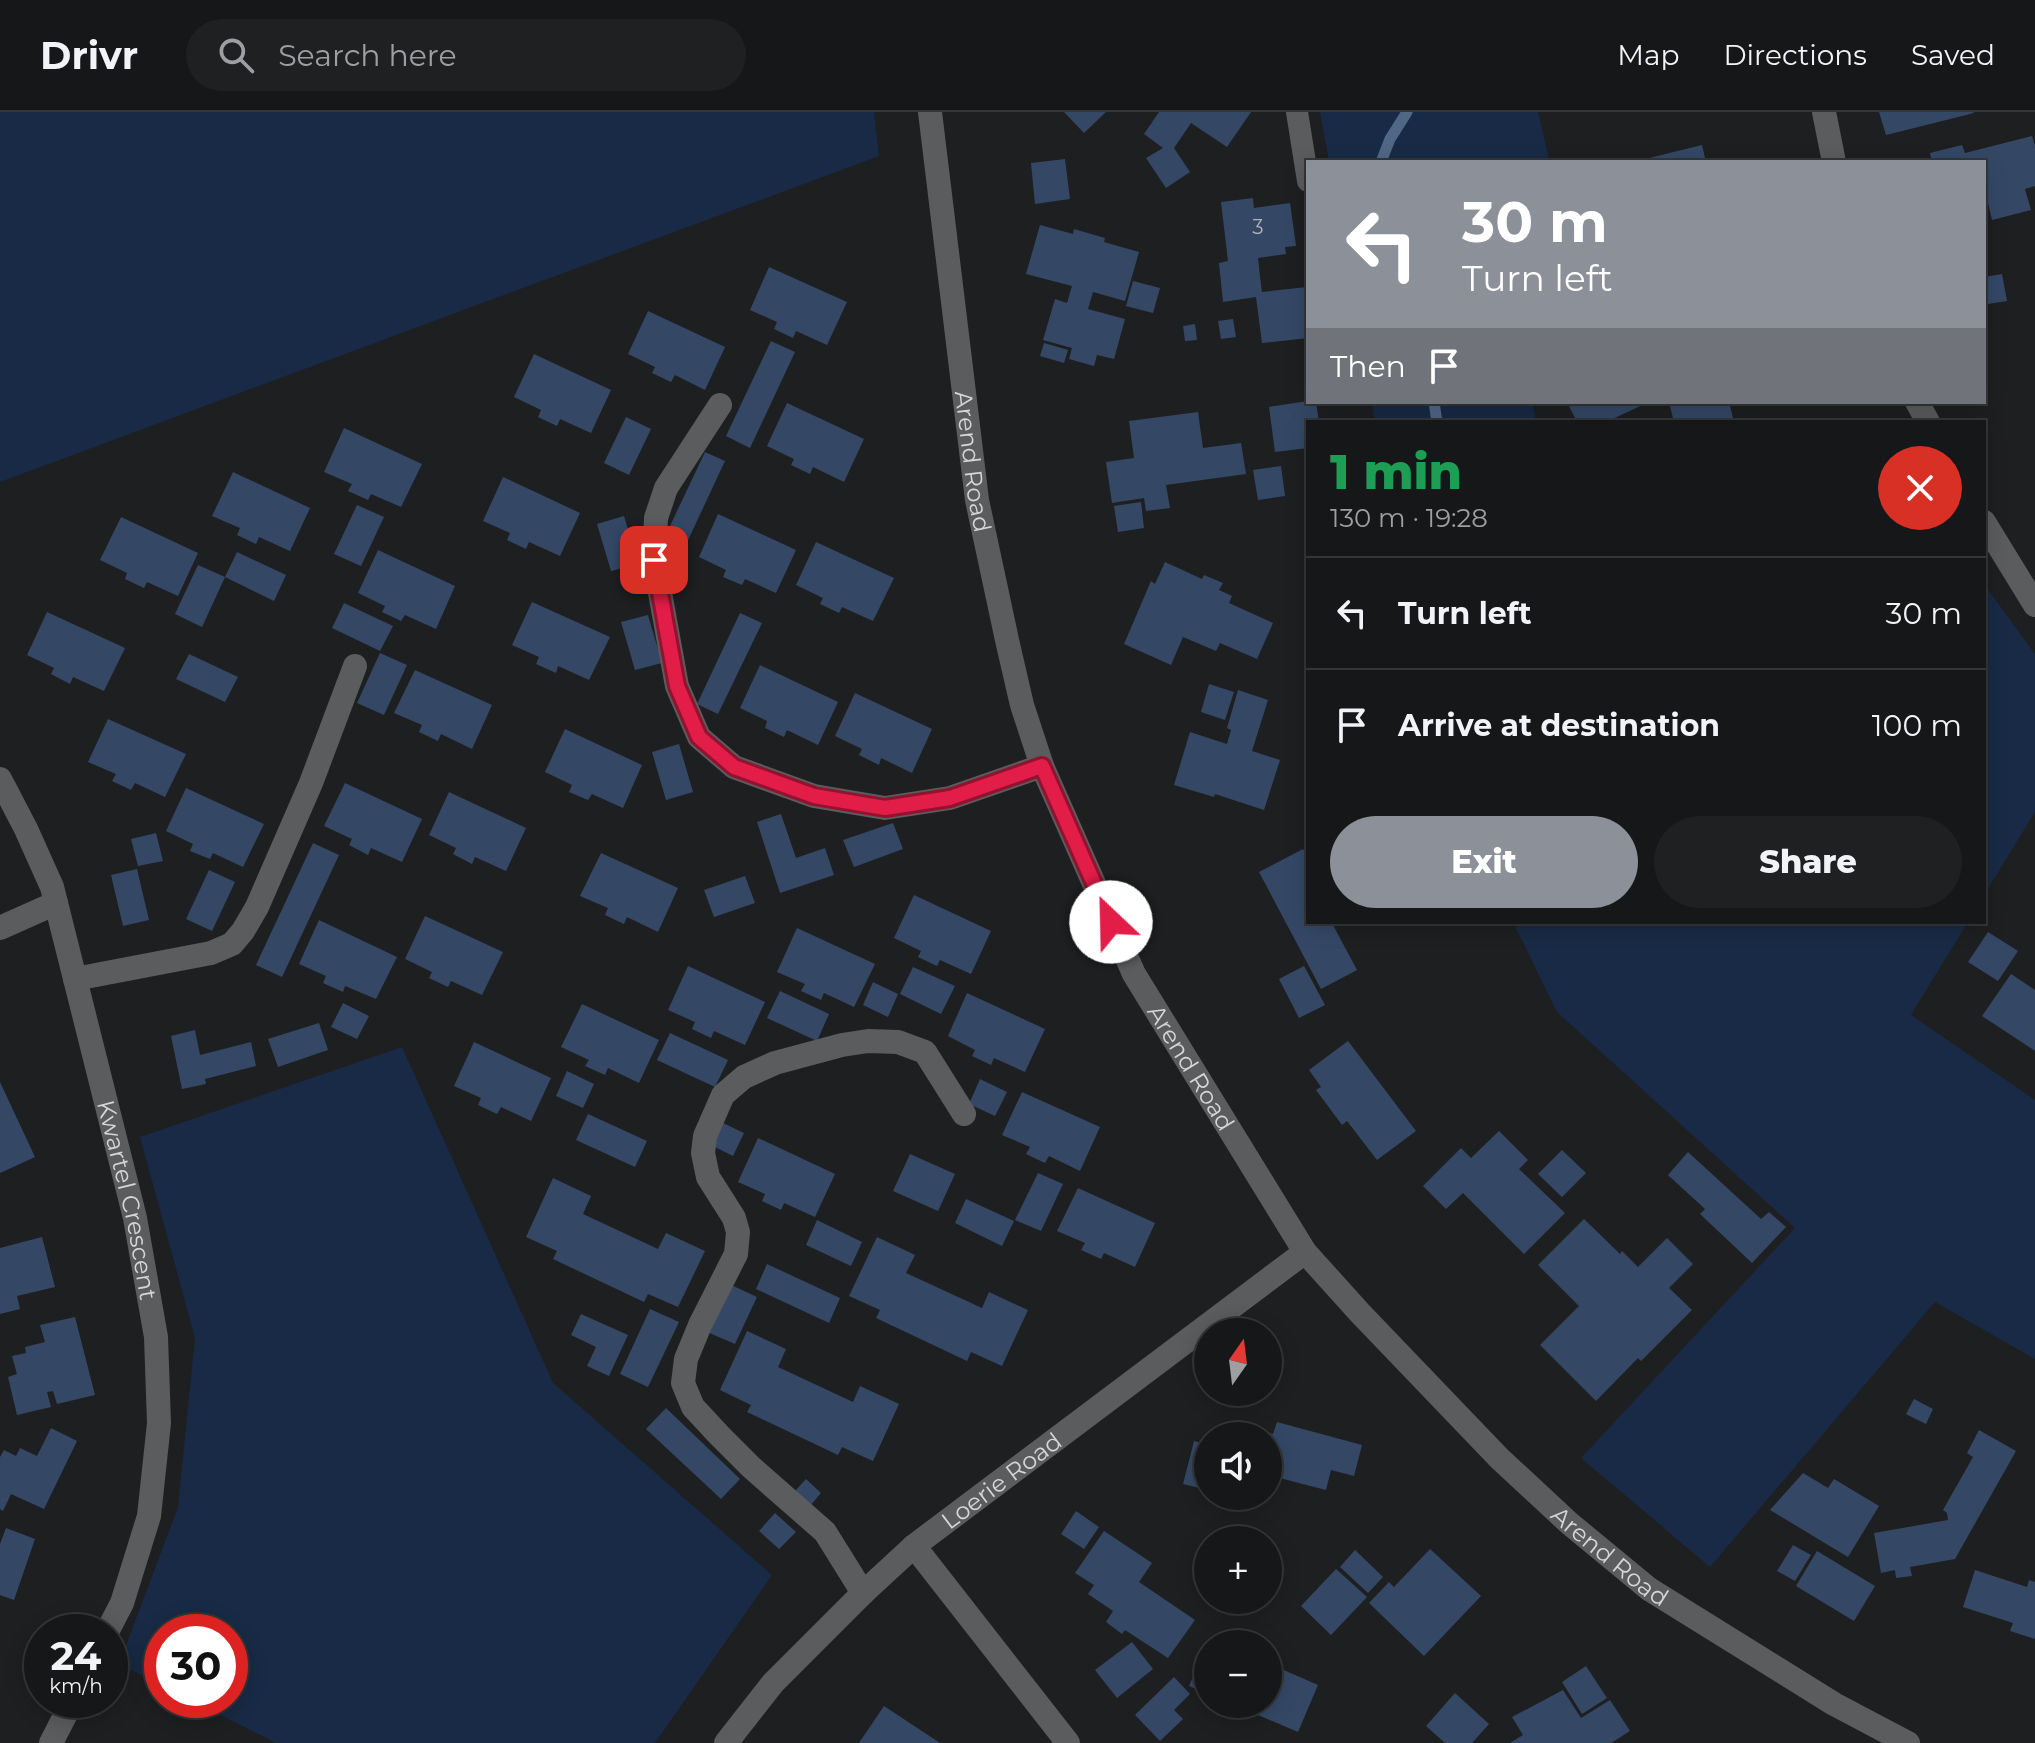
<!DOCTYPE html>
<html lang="en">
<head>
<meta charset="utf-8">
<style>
	:root { --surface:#161719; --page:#1f2022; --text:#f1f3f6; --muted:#9e9fa2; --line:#353638; --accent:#8c9099 }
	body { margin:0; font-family:Montserrat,sans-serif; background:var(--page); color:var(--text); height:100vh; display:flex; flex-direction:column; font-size:30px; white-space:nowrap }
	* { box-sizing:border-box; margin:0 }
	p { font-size:26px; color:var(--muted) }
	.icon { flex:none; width:44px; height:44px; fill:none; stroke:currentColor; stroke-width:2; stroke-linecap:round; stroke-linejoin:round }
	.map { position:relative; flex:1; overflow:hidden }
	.side { position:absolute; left:1306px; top:308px; width:680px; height:504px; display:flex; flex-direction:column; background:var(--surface); border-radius:0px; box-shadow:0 4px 20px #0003,0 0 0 2px var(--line) }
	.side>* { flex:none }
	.guide { position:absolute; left:1306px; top:48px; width:680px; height:244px; border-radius:0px; box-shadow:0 4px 20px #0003,0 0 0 2px var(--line); background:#8c9099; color:#fff; overflow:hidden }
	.needle { width:52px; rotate:14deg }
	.buttons { position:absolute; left:1194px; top:1206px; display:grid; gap:16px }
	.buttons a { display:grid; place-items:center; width:88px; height:88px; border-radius:50%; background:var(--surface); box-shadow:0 4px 20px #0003,0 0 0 2px var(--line); font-size:40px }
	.speed { position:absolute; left:24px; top:1502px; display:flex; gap:16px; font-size:40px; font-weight:700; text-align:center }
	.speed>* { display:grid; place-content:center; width:104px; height:104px; border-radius:50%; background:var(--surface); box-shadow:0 4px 20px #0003,0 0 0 2px var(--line); line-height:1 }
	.speed small { font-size:20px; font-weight:400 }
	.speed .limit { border:12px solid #d22; background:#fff; color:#111 }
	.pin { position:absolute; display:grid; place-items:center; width:68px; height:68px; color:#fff; margin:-34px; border-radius:16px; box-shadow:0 4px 12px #0006 }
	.me { position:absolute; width:88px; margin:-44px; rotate:336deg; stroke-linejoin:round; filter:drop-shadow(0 0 6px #0008) }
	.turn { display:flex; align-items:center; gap:28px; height:168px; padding:0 24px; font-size:36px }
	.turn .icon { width:104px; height:104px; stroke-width:2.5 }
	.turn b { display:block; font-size:56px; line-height:68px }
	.then { display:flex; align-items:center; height:76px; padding:0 24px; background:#0003; gap:16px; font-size:30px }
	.round { display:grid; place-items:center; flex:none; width:84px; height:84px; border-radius:42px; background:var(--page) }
	.overview { display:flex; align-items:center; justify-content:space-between; height:136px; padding:0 24px }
	h1 { font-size:48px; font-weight:800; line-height:60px; color:#1e9e55 }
	.action { display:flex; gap:16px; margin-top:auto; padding:16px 24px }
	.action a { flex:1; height:92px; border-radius:48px; background:var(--accent); color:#fff; font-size:32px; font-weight:800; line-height:92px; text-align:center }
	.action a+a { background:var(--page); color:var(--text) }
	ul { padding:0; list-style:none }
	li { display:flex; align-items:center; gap:24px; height:112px; padding:0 24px; border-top:2px solid var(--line) }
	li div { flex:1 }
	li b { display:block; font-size:30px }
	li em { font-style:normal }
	header { display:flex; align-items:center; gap:48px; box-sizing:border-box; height:112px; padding:0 40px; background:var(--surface); border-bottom:2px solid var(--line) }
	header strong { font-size:38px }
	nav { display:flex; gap:44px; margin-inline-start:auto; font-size:28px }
	.search { width:560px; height:72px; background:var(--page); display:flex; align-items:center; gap:20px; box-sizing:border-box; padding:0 28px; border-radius:44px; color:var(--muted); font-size:30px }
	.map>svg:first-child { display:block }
	.green { fill:#182a45 }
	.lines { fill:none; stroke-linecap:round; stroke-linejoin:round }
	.stream { stroke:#516786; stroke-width:11 }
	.building { fill:#344866 }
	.service { stroke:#5a5c5e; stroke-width:22 }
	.minor { stroke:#5a5c5e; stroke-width:24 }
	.route-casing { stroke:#92132f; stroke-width:20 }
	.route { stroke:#e11d48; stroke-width:14 }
	.labels { text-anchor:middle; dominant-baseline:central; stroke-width:8; stroke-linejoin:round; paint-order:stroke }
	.number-label { font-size:20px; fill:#adb2bb }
	.street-label { font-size:24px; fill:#d5d6d7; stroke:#1e1f21 }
</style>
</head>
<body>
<header>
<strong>Drivr</strong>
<div class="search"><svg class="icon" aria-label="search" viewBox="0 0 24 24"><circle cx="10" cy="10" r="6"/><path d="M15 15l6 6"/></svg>Search here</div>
<nav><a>Map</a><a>Directions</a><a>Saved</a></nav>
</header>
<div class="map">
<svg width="2035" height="1631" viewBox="0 0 2035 1631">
	<rect width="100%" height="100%" fill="#1e1f21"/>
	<path class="green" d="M0,0H874L879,44L0,370Z
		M1320,0H1538L1549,47L1535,50H1329Z
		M1372,290H1532L1536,310H1375Z
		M1984,472L2035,542V700L1984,783Z
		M1513,810H1968L1911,903L2035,988V1247L1935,1190L1710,1455L1581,1346L1795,1116L1557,900Z
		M402,935L553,1271L772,1463L655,1631H276L191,1588H230V1520H162V1573L119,1552L178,1395L195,1226L140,1025Z"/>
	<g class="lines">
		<path class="stream" d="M1381,50L1390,27L1407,0
			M1434,290L1437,310"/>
	</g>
	<path class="building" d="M1064,0H1106L1084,21Z
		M1159,0H1251L1227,35L1191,11L1174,36L1190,60L1166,76L1146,46L1163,36L1144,22Z
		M1879,0H1973L1974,1L1886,23Z
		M2032,24L2035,34V74L2025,77L2031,98L1992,108L1987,87L1984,88V50H1932L1930,41L1962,33L1965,41Z
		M1702,33L1706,50H1638L1637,49Z
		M1065,47L1070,87L1035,92L1031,51Z
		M1253,86L1254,96L1290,91L1296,134L1285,135L1286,142L1258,146L1260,165L1262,180L1307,175L1308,226L1262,231L1256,185L1223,190L1219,151L1228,149L1221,90Z
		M1040,113L1073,122L1074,117L1105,126L1104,130L1139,140L1125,189L1093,180L1088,197L1125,207L1114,247L1097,243L1094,254L1069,247L1072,236L1043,228L1055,187L1067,191L1072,174L1026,162Z
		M769,155L847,190L827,233L796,219L793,226L774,217L777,210L750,198Z
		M2002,162L2007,189L1988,192L1984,165Z
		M1133,169L1160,176L1153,201L1126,194Z
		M648,199L725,235L705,278L675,263L671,270L652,261L655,255L628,242Z
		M1233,207L1236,225L1221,227L1218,209Z
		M1195,212L1197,228L1185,229L1183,214Z
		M771,229L795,240L750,336L726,324Z
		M1044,231L1068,238L1064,251L1040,244Z
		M534,242L611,278L591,321L560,307L557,314L538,305L541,298L514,285Z
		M1308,289L1316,290L1319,310H1308V336L1275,340L1269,295Z
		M1567,290H1649L1606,310H1577Z
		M1669,290H1729L1734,310H1674Z
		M787,291L864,327L844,370L813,355L810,362L791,353L794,347L767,334Z
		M1198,300L1203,336L1241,331L1246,362L1166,373L1170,396L1146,399L1144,386L1112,391L1106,350L1134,346L1129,309Z
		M626,305L651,317L629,363L604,351Z
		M344,316L422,352L401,395L371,382L368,388L348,379L352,372L324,360Z
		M705,340L725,349L682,441L662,431Z
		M1281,354L1285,384L1258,388L1253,358Z
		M233,360L310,396L290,439L259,425L256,432L237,423L240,416L212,404Z
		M503,365L580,401L560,444L529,430L526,437L507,428L510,421L483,409Z
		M1141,390L1144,416L1118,420L1114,394Z
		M357,393L384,405L361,454L334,442Z
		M718,402L796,438L776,481L745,467L742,473L723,465L726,458L699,445Z
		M624,404L638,452L611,459L597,412Z
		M121,405L198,441L178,484L147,470L144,476L125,467L127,461L100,448Z
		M816,430L894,466L873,509L842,495L839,501L820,492L823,486L796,473Z
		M378,438L455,474L436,517L405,503L401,509L382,500L385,494L358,481Z
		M237,440L286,463L274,489L225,465Z
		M1165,450L1202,467L1204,463L1223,471L1219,478L1232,484L1229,491L1273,511L1257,547L1220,531L1216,539L1183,525L1171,553L1124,532L1151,469L1155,472Z
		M198,453L225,465L202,515L175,502Z
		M532,490L610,525L589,568L558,554L556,561L536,552L539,545L512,533Z
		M344,491L393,514L380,539L332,516Z
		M47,500L125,536L104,579L73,565L70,572L51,562L54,556L27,543Z
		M740,501L762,511L718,602L697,592Z
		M648,503L662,551L635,558L621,510Z
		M380,541L407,553L384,603L357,591Z
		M189,542L238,565L225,590L176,567Z
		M760,553L838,590L818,633L787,618L784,625L765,616L767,609L740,596Z
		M415,558L492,593L472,637L441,622L438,629L419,620L422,613L394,601Z
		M1209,572L1234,580L1225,608L1201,600Z
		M1238,578L1268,588L1252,639L1280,648L1264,698L1215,682L1214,685L1174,673L1190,620L1227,632L1231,618L1227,616Z
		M855,581L932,617L912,661L881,646L879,653L859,643L862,637L835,624Z
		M108,607L186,642L165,685L135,671L131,678L112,669L116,662L88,650Z
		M565,617L642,653L623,696L592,682L588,688L569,680L572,673L545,660Z
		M679,632L693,680L666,688L652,640Z
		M345,671L422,707L402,750L371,736L368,743L349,733L352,727L324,714Z
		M186,676L264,712L243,755L213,741L210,747L190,739L193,732L166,719Z
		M449,680L526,716L506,759L475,745L472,752L453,742L456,736L429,723Z
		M781,702L796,746L825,736L834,763L780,781L757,710Z
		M893,711L903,737L854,755L843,728Z
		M156,721L163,749L138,754L131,727Z
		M313,731L339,743L282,865L256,853Z
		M1303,737L1308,746V810H1338L1333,813L1357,858L1321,877L1259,760Z
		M601,741L678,776L658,820L627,805L624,812L605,803L608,796L580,784Z
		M137,757L149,808L123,814L111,763Z
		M209,758L235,770L212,819L186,807Z
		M745,764L755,791L714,805L704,778Z
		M914,783L991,819L971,862L940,848L937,854L918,845L921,839L894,826Z
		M425,804L503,840L482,883L451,869L448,875L429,866L432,860L405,847Z
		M319,808L397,845L376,887L345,874L343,880L323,871L326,864L299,852Z
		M797,816L875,852L854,895L824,881L821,888L801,879L805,872L777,860Z
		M1988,820L2018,839L1998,869L1968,850Z
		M688,854L765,890L745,933L714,919L711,926L692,917L695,910L668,898Z
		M1304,854L1325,893L1299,906L1279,867Z
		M913,855L955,874L941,902L900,882Z
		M2011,862L2035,878V939L1982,904Z
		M873,870L898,882L888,905L863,893Z
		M780,879L829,902L817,929L767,906Z
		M967,881L1045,917L1025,960L994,946L991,953L972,944L975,938L948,924Z
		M343,891L369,904L357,927L331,915Z
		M582,892L659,928L639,971L608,956L605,963L585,954L589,948L561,935Z
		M319,911L328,938L278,955L268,927Z
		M195,918L200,943L251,930L256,954L205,967L206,972L182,977L171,924Z
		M670,921L728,948L715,975L657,948Z
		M1348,929L1416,1019L1377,1048L1347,1009L1342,1013L1316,978L1321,975L1309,958Z
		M474,930L551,966L531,1009L501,995L497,1002L478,993L481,986L454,974Z
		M567,959L594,972L583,996L556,984Z
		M980,967L1007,980L995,1004L969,992Z
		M0,970L35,1045L0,1061Z
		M1022,980L1100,1015L1080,1059L1049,1044L1045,1051L1026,1042L1030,1035L1002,1023Z
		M588,1002L647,1029L635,1055L576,1028Z
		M723,1011L744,1021L733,1044L713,1034Z
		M1499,1019L1528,1048L1519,1057L1565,1101L1524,1142L1463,1081L1446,1097L1423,1074L1461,1036L1471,1046Z
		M758,1026L835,1062L815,1105L784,1091L781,1098L762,1089L765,1082L738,1070Z
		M1562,1038L1586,1061L1562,1085L1538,1062Z
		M1688,1040L1761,1107L1769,1100L1786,1115L1752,1151L1700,1102L1705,1097L1668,1063Z
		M910,1042L955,1062L938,1099L893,1079Z
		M1038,1061L1063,1072L1041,1119L1015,1108Z
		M553,1066L591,1084L583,1102L658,1137L666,1121L705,1139L678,1195L648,1182L644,1190L553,1147L557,1139L526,1125Z
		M1078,1076L1155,1111L1135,1155L1104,1141L1101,1147L1081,1138L1085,1131L1057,1119Z
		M966,1087L1014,1109L1002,1134L955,1111Z
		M1584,1107L1620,1142L1622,1139L1638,1155L1667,1126L1693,1152L1669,1176L1692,1198L1641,1249L1638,1246L1596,1289L1540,1233L1579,1194L1538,1153Z
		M817,1108L862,1130L851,1154L806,1133Z
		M42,1125L55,1175L17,1184L20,1197L0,1202V1136Z
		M877,1125L915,1143L906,1161L982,1196L989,1180L1028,1198L1002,1254L971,1240L967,1249L876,1206L880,1198L849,1184Z
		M767,1152L840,1186L829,1211L756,1177Z
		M729,1172L757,1185L735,1232L707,1220Z
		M650,1197L679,1210L648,1275L620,1262Z
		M581,1202L628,1223L609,1264L587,1254L596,1235L571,1223Z
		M75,1205L95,1283L57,1292L53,1279L47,1280L51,1295L17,1303L8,1265L17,1262L12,1244L26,1241L25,1235L45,1230L40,1213Z
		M747,1219L786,1237L778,1255L853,1290L860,1274L899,1292L873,1349L842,1335L838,1343L747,1300L751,1293L720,1278Z
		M1914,1287L1933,1297L1926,1312L1906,1302Z
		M666,1296L740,1367L721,1387L646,1317Z
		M1277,1310L1362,1333L1354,1364L1331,1358L1326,1378L1268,1363V1324H1238L1241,1313L1273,1322Z
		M51,1316L77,1329L44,1397L11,1382L3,1399L0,1397V1345L4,1338L16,1344L20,1336L37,1344Z
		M1979,1318L2016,1339L1955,1447L1910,1455L1912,1464L1896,1466L1895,1458L1881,1461L1874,1421L1948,1408L1947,1401L1943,1398L1973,1345L1967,1341Z
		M1194,1329L1208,1333V1378L1183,1372Z
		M1803,1361L1828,1376L1834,1367L1879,1394L1848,1445L1770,1398Z
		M806,1367L821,1381L810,1394L794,1380Z
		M1076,1399L1099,1415L1084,1437L1061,1422Z
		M775,1401L796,1420L779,1437L759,1419Z
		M6,1416L35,1427L14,1488L0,1483V1432Z
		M1104,1419L1152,1451L1139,1470L1195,1508L1168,1546L1125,1518L1122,1522L1106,1510L1113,1499L1088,1482L1094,1473L1075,1461Z
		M1793,1433L1811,1443L1795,1469L1777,1459Z
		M1430,1437L1481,1484L1424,1544L1369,1491L1389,1470L1394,1475Z
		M1355,1438L1383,1465L1368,1481L1340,1455Z
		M1817,1439L1875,1474L1854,1509L1796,1474Z
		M1336,1457L1367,1485L1331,1523L1301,1494Z
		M1975,1458L2027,1475L2029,1468L2035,1470V1527L2010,1519L2013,1511L1963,1495Z
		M1132,1530L1153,1557L1117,1586L1095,1558Z
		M1208,1531V1582L1189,1574Z
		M1268,1551L1318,1573L1298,1620L1232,1592H1268Z
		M1586,1554L1607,1586L1582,1602L1562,1570Z
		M1174,1565L1190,1582L1174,1598L1183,1607L1160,1629L1135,1603Z
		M1563,1578L1581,1606L1610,1588L1630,1619L1611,1631H1510L1523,1623L1512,1605Z
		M1455,1581L1489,1612L1472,1631H1445L1426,1614Z
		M884,1594L940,1631H859Z"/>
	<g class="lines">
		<path class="service" d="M1297,0L1308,69"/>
		<g class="minor">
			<path id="s1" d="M930,0L977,388L1007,528L1022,593L1042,654L1134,862L1305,1140L1360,1201L1499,1346L1569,1411L1649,1477L1834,1592L1908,1631"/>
			<path d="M1824,0L1834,50"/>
			<path d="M1917,290L1928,310"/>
			<path d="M720,293L666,376L656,406L654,448L677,574L699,625L734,655L814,684L885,696L950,686L1042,654"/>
			<path d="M1984,410L2035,493"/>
			<path id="s2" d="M0,667L26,717L52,775L135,1106L156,1225L159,1311L149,1404L122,1491L107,1520"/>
			<path d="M0,816L56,791"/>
			<path d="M75,867L211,841L232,832L243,819L257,795L311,671L355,554"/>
			<path d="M914,1434L1068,1631"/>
			<path d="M863,1481L825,1420L751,1355L719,1323L693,1295L683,1271L686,1247L700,1213L736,1142L738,1120L734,1106L708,1065L703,1041L705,1024L723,983L744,965L775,951L842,933L868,929L898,930L925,940L964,1002"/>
			<path d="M51,1631L73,1588"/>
			<path id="s3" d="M726,1631L773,1571L863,1481L914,1434L1305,1140"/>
		</g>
	</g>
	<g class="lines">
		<g class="route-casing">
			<path id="route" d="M654,448L677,574L699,625L734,655L814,684L885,696L950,686L1042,654L1111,810"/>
		</g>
		<use href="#route" class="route"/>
	</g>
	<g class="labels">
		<g class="number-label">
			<text x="1258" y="115">3</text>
		</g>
		<g class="street-label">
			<text stroke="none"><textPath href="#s1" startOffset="352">Arend Road</textPath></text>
			<text stroke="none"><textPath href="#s1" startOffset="1002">Arend Road</textPath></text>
			<text stroke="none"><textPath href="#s2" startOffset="442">Kwartel Crescent</textPath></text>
			<text stroke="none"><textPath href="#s3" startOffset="382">Loerie Road</textPath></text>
			<text stroke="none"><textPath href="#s1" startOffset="1650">Arend Road</textPath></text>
		</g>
	</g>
</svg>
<div class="buttons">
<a><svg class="needle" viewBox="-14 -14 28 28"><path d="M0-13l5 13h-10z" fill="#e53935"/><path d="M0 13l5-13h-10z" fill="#9e9fa2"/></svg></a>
<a><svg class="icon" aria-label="sound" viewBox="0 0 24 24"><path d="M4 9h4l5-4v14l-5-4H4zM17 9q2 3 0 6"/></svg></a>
<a>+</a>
<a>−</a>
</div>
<div class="speed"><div>24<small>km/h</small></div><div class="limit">30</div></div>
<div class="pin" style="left:654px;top:448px;background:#d93025"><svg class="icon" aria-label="arrive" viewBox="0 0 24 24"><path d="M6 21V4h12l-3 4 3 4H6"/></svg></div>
<svg class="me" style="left:1111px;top:810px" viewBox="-20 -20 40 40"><circle r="19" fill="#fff"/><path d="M0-13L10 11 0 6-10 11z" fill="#e11d48"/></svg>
<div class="guide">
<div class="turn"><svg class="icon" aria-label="left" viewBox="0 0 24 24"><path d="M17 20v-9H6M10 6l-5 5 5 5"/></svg><div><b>30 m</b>Turn left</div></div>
<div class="then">Then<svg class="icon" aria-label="arrive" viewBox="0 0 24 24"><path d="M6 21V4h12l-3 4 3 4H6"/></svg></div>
</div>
<section class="side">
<div class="overview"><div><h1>1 min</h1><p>130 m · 19:28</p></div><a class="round" style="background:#d93025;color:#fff"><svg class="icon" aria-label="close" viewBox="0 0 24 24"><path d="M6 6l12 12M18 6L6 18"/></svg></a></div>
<ul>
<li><svg class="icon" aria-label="left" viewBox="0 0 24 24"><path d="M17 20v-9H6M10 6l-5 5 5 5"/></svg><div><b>Turn left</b></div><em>30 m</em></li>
<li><svg class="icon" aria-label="arrive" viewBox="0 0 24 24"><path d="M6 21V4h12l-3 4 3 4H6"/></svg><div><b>Arrive at destination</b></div><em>100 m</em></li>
</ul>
<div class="action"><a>Exit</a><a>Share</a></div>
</section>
</div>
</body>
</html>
